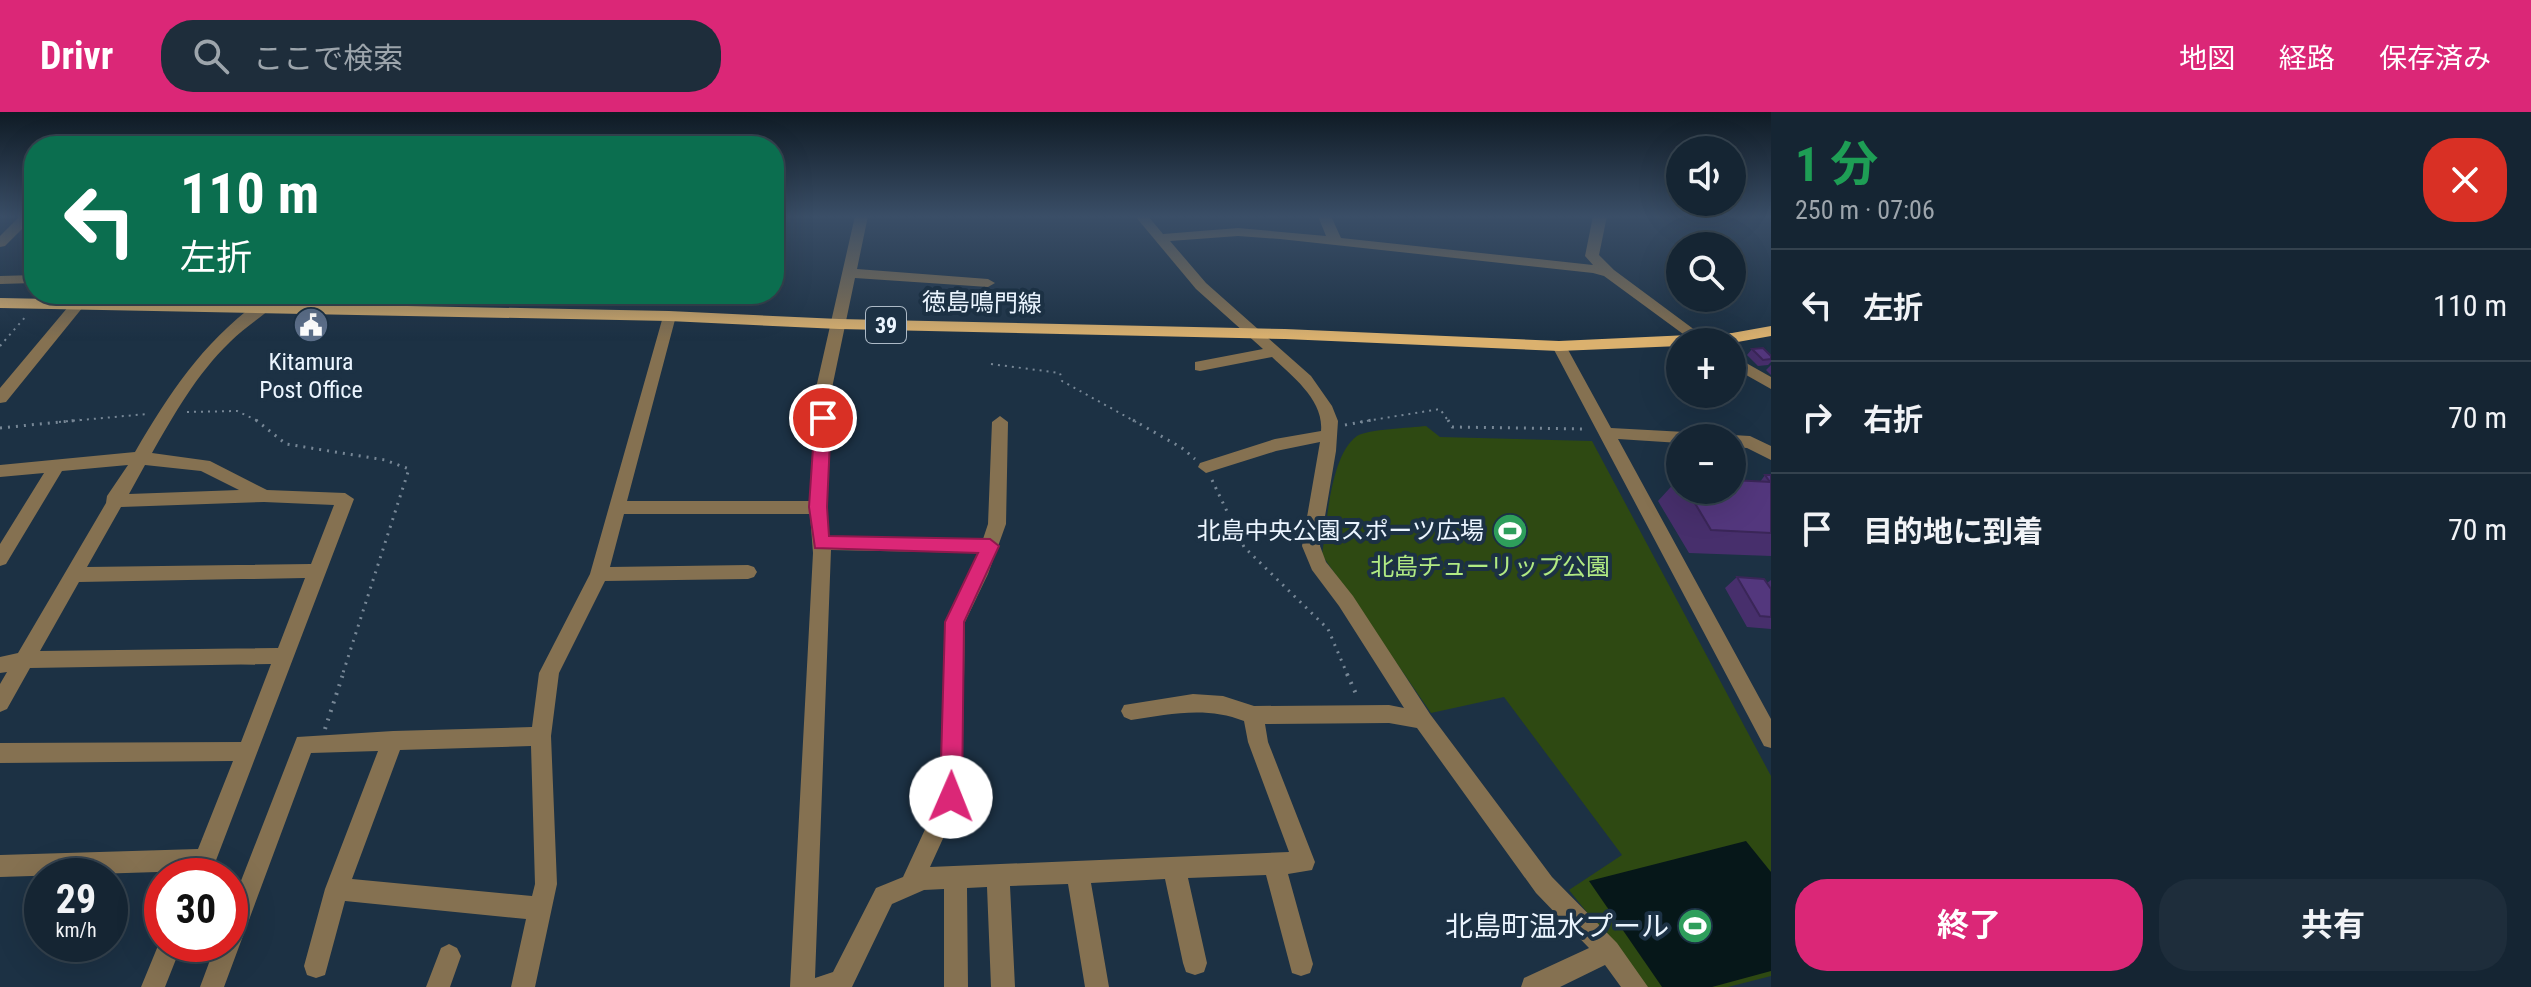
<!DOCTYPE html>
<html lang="ja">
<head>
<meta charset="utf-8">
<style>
	:root { --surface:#152533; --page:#1e2d3b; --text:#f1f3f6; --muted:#9da5ac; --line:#34424e; --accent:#db2777 }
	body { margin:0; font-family:"Roboto Condensed","Noto Sans JP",sans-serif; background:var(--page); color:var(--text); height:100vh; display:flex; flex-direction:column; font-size:30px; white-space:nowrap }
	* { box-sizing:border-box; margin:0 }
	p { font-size:26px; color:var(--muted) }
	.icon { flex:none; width:44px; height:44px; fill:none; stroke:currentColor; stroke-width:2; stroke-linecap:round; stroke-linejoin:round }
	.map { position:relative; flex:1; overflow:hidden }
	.panel { display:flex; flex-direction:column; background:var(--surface); width:760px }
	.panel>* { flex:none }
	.guide { position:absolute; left:24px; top:24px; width:760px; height:168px; border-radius:32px; box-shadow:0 8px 32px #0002,0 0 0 2px var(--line); background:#0b6e4f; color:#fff; overflow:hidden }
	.buttons { position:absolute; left:1666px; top:24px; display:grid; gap:16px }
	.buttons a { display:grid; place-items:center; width:80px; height:80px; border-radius:50%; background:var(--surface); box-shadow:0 8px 32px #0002,0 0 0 2px var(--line); font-size:40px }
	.speed { position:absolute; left:24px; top:746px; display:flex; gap:16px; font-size:40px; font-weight:700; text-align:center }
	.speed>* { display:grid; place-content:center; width:104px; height:104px; border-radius:50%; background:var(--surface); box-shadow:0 8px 32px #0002,0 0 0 2px var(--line); line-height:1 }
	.speed small { font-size:20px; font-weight:400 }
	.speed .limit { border:12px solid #d22; background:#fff; color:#111 }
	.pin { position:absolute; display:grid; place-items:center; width:68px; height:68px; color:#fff; margin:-34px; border:4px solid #fff; border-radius:50%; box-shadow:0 2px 8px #0007 }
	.me { position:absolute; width:88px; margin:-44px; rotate:1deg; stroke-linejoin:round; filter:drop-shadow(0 0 6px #0008) }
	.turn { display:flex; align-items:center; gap:28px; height:168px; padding:0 24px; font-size:36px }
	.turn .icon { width:104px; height:104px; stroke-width:2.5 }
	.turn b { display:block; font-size:56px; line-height:68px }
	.round { display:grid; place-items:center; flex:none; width:84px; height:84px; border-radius:32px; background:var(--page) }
	.head { display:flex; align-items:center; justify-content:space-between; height:136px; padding:0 24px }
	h1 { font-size:48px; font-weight:700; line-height:60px; color:#1e9e55 }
	.cta { display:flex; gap:16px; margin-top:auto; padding:16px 24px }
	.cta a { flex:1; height:92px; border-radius:32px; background:var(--accent); color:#fff; font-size:32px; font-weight:700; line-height:92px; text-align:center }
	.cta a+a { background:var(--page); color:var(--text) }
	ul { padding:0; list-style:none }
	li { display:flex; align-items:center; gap:24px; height:112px; padding:0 24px; border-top:2px solid var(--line) }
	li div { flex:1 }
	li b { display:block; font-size:30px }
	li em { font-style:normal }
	header { display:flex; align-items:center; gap:48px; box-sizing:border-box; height:112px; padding:0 40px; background:var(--accent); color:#fff }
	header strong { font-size:38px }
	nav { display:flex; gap:44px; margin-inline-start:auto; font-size:28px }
	.search { width:560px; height:72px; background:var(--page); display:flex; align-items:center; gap:20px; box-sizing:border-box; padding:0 28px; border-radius:32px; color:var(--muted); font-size:30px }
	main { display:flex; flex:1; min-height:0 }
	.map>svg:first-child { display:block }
	.green { fill:#2e4912 }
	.water { fill:#061719 }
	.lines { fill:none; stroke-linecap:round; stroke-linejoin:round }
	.path-far2 { stroke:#778796; stroke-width:2; stroke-dasharray:2 5; stroke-linecap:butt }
	.path-far1 { stroke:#778796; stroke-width:3; stroke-dasharray:2 6; stroke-linecap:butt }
	.path { stroke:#778796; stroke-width:4; stroke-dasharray:2 7; stroke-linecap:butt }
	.minor { fill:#857151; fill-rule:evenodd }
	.major { fill:#dbb16e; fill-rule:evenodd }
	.wall { fill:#472f6c }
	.building { fill:#53377d; stroke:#3a2658; stroke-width:2 }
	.route { fill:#db2777; stroke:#8e194d; stroke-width:2 }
	.labels { text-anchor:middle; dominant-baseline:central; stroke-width:8; stroke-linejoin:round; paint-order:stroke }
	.shield { fill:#1c3144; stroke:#adbac7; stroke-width:2 }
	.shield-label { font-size:22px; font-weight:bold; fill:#ebf5ff }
	.street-label { font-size:24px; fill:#ebf5ff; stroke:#1c3144 }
	.poi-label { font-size:24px; fill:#ebf5ff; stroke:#1c3144 }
	.park-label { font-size:24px; fill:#b1ea83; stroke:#1c3144 }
	.near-poi-label { font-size:28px; fill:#ebf5ff; stroke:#1c3144; text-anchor:end }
</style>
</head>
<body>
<header>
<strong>Drivr</strong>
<div class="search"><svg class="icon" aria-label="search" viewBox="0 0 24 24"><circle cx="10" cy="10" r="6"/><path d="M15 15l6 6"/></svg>ここで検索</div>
<nav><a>地図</a><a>経路</a><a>保存済み</a></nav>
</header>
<main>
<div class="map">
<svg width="1771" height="875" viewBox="0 0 1771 875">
	<rect width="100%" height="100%" fill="#1c3144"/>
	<path class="green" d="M1426,314L1440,325L1592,329L1771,664V864L1728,875H1647L1569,778L1622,743L1504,585L1431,601L1322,443C1327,412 1330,343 1357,324C1368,317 1410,316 1426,314Z"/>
	<path class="water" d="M1746,729L1771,760V859L1712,875H1662L1589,769Z"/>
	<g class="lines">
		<path class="path-far2" d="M0,234L27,203
			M991,252L1060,261L1062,269L1136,310
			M187,300L237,299L260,310
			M59,310L147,302
			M1360,310L1440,297L1449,310"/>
		<path class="path-far1" d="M256,308L286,332L385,348L409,357L342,564
			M1133,308L1182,336L1195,347
			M1448,308L1452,315L1587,317
			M1345,313L1372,308
			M0,316L80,308
			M1212,368L1244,435L1328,517L1348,564"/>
		<path class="path" d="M1347,562L1357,584
			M325,617L343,562"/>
		<path class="minor" d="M20,104L34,105L5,134L0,135V124Z
			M855,104H868L857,157L988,167L995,171L988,175L855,166L832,276L827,395L829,424L983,427L988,412L992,310L1000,304L1008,310L1006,412L988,462L965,510L962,685L930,755L1289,740L1248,630L1244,609C1207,594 1169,602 1131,608L1124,605L1121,599L1124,593L1193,582L1223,584L1254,594L1389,593L1404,596L1339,494L1312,458L1302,434L1320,330L1276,339L1206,361L1198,355L1200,351L1275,327L1321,319C1324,288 1292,264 1272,245L1200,259L1195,258V250L1263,237L1196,177L1135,104H1148L1163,122L1238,116L1326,124L1318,104H1331L1341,126L1593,153L1585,144L1593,104H1607L1599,143L1614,158L1711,230H1694L1604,164L1593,161L1280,127L1238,124L1170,129L1206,171L1311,264L1332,294L1338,309L1336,339L1320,434L1326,450L1353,484L1430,602L1552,765L1617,831L1648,875H1621L1605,853L1560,875H1521L1524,866L1589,836L1536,781L1417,616L1389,611L1265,612L1268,630L1315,750L1312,758L1288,762L1313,852L1310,861L1301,864L1292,861L1266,763L1188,766L1207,851L1204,860L1195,863L1186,860L1183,851L1165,767L1091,771L1109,875H1085L1068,772L1010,774L1015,875H991L987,775L967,776L968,875H944V777L924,778L892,792L852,875H790L813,441L810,402H624L610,455L748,453L754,455L757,460L754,465L748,467L605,469L559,561L551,624L557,772L535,875H511L526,807L345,789L325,863L316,866L307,863L304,854L325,777L378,639L311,641L224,875H200L216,832H230V797L297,625L393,619L532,615L539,561L590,462L664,201H674L676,204L627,389H810L816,276ZM831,438L978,441L945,510L940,685L903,765L876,776L833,860L815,866ZM531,634L535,772L532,784L352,767L400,638Z
			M34,163V171L0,172V164Z
			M269,182H286C270,200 247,213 230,230C196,263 175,301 152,341L210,349L267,378L345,381L354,387L210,764H188L189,759L0,765V743L198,737L233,649L0,651V631L241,630L271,552L30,556L7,597L0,600V572L7,560L0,561V545L18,541L106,391L107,384L128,353L62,359L6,452L0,454V432L44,361L0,365V353L135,340C173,275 206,226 269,182ZM145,353L201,359L239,378L129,382ZM264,390L334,393L311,452L87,455L121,395ZM305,466L278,536L40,539L79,470Z
			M78,188L85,192L83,195L6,290L0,291V276L73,189Z
			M1559,229L1566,234L1611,316L1685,320L1693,326H1680V331L1618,327L1771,607V636L1764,634L1552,234Z
			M1732,243L1771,265V277L1732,255Z
			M1732,323L1750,324L1771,334V348L1747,336L1732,335V326H1726Z
			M162,824V832H182L165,875H141Z
			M449,832L457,836L461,844L450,875H426L441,836Z"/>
		<path class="major" d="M0,186L669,199L839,207L1285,217L1559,229L1732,221L1771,214V224L1732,231L1680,230V234L1559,239L1285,227L839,217L669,209L0,196Z"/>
	</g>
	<path class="wall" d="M1752,237L1771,244V250L1768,253L1758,254L1747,243Z
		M1680,250V268L1674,258Z
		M1771,253V263L1766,258Z
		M1690,282H1716L1722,289L1717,295H1699Z
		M1765,363H1771V444L1689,441L1658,389L1679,366L1680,378H1732L1760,370Z
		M1737,465L1767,471L1771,468V517L1747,515L1725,476Z"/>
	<path class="building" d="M1763,236L1771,244V247L1763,248L1752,237Z
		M1698,282H1716L1722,289H1704Z
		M1765,363H1771V370H1770Z
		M1732,368L1771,370V421L1711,418L1687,378H1732Z
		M1737,465L1764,467L1771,477V505L1760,504Z"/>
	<linearGradient id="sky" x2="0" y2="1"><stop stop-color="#0f1b25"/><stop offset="0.46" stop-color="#3a4e67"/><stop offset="1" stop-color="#3a4e67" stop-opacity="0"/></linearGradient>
	<rect width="1771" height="227" fill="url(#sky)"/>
	<path class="route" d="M823,300L831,306L827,395L829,424L990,427L999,434L964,510L962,685L959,692L951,695L943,692L940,685L945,510L978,441L815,436L809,395L815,306Z"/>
	<defs>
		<g id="civic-disc" transform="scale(1.8)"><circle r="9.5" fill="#5c6f8a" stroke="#1c3144"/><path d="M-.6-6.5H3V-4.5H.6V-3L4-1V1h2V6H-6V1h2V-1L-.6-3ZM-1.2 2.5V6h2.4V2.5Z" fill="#fff"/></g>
		<g id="stadium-disc" transform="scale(1.8)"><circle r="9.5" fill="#2e9e5b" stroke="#1c3144"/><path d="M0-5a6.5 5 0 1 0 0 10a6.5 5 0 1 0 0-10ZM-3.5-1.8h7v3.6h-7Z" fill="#fff"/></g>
	</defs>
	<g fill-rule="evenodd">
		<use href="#civic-disc" x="311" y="213"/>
		<use href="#stadium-disc" x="1510" y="419"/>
		<use href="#stadium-disc" x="1695" y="814"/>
	</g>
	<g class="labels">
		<rect class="shield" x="866" y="195" width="40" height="36" rx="6"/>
		<g class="shield-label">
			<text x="886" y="213">39</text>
		</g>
		<g class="street-label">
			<text transform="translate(982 191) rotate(1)">徳島鳴門線</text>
		</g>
		<g class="poi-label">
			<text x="311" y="250">Kitamura<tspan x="311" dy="28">Post Office</tspan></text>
			<text x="1484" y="419" text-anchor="end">北島中央公園スポーツ広場</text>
		</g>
		<g class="park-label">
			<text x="1490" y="455">北島チューリップ公園</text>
		</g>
		<g class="near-poi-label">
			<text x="1669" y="814">北島町温水プール</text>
		</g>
	</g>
</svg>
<div class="buttons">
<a><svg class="icon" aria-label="sound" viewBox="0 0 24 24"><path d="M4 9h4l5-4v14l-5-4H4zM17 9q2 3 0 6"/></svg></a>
<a><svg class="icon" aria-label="search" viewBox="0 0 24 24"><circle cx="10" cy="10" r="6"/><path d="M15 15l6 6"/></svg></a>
<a>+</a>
<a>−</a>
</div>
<div class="speed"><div>29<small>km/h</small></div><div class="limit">30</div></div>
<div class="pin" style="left:823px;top:306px;background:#d93025"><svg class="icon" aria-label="arrive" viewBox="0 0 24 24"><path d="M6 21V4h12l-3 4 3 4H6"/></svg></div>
<svg class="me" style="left:951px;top:685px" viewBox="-20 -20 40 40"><circle r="19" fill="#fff"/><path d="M0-13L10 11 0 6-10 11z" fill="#db2777"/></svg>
<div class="guide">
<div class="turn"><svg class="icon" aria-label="left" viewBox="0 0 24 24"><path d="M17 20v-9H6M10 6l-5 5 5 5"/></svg><div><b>110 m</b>左折</div></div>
</div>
</div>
<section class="panel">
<div class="head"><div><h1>1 分</h1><p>250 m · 07:06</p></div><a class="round" style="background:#d93025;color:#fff"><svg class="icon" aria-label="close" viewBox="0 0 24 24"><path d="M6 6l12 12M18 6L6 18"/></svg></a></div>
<ul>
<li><svg class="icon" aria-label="left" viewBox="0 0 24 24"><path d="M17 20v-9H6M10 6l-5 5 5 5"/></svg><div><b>左折</b></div><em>110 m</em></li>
<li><svg class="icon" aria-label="right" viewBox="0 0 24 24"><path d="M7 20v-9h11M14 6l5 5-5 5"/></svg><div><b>右折</b></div><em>70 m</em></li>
<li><svg class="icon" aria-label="arrive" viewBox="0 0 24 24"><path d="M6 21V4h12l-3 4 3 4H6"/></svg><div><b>目的地に到着</b></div><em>70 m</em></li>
</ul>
<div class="cta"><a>終了</a><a>共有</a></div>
</section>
</main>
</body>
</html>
